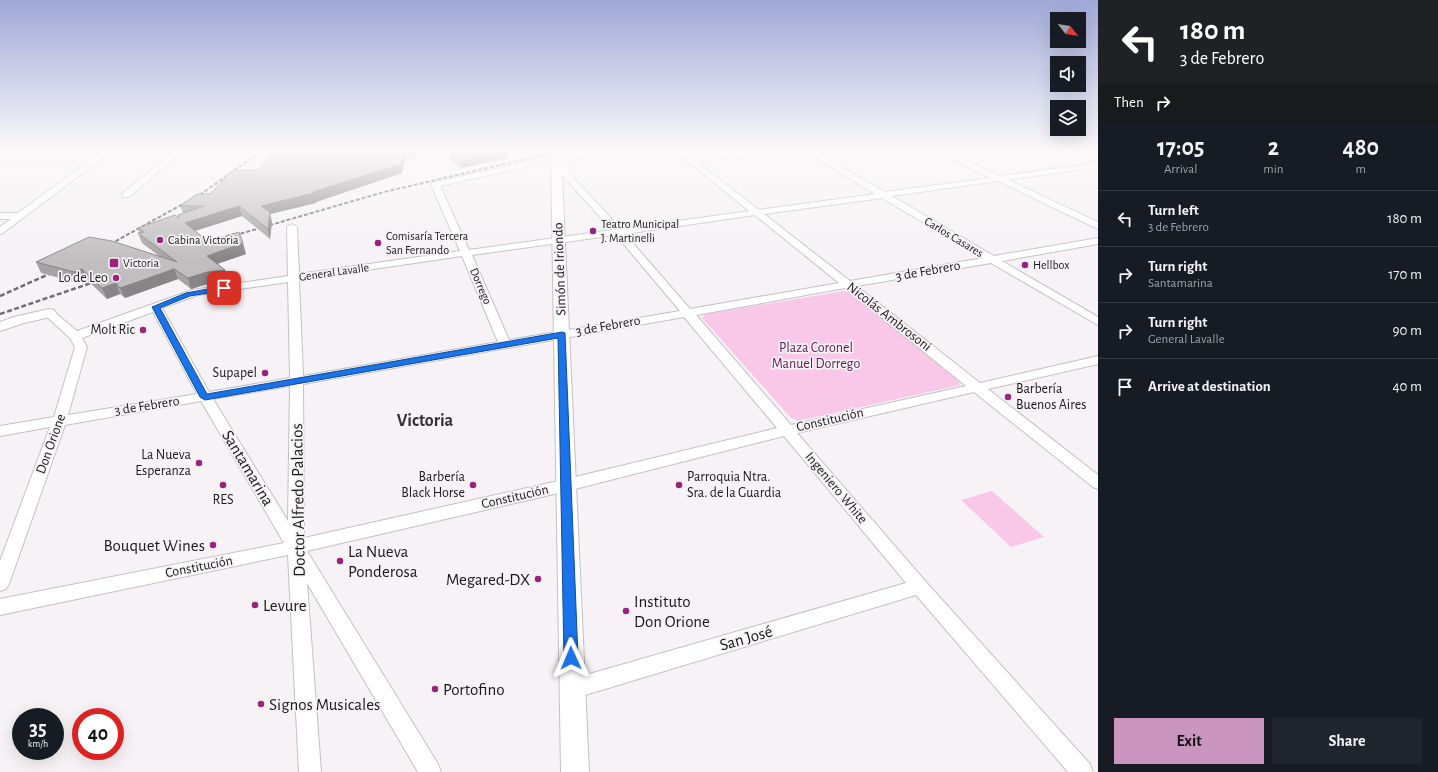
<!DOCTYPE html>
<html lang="en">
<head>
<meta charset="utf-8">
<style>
	:root { --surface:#171b24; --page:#20242c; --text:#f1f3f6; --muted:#9ea1a6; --line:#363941; --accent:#ca95bf }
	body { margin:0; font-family:"Alegreya Sans",sans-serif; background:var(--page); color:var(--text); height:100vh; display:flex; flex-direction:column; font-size:15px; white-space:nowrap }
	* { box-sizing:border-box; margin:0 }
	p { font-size:13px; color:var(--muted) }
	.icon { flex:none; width:22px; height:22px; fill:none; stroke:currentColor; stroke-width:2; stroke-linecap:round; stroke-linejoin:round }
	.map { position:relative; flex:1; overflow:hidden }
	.drawer { display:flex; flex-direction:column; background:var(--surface); width:340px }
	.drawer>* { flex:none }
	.top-card { background:#202124; color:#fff; overflow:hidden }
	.needle { width:26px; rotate:120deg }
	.controls { position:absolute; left:1050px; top:12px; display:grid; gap:8px }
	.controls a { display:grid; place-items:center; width:36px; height:36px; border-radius:0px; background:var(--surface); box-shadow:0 4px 16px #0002; font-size:20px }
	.speed { position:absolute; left:12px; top:708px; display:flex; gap:8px; font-size:20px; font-weight:700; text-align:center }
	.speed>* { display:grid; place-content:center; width:52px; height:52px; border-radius:50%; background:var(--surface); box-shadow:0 4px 16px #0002; line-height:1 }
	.speed small { font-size:10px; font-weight:400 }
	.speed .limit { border:6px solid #d22; background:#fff; color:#111 }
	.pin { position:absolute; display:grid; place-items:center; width:34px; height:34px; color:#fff; margin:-17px; border-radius:8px; box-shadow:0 2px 6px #0006 }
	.me { position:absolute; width:44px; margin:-22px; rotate:359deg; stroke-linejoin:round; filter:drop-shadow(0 0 3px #0008) }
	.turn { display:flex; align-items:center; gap:14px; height:84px; padding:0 16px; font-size:18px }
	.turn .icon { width:52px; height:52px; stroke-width:2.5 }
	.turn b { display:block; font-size:28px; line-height:34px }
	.then { display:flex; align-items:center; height:38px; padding:0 16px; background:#0003; gap:8px; font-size:15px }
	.eta { display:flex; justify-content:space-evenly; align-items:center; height:68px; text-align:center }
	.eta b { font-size:24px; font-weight:600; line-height:28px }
	.button { display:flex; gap:8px; margin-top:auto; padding:8px 16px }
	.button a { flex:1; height:46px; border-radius:0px; background:var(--accent); color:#111; font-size:16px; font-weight:600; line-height:46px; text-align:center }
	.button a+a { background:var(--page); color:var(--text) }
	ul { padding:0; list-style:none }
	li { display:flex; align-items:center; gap:12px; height:56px; padding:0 16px; border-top:1px solid var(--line) }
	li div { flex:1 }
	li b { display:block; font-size:15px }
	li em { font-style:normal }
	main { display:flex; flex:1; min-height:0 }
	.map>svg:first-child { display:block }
	.green { fill:#f9c7e7 }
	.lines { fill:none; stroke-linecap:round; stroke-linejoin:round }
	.minor-casing { stroke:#c4c1c3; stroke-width:2 }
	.tertiary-casing { stroke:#c4c1c3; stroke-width:2 }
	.minor { fill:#fff; fill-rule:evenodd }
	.tertiary { fill:#fff; fill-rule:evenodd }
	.rail-far1 { stroke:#706e70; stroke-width:2; stroke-dasharray:4 2; stroke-linecap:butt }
	.rail { stroke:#706e70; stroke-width:2.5; stroke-dasharray:5 2.5; stroke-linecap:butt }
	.wall { fill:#a6a3a5 }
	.shaded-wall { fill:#878586 }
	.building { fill:#c1bec0; stroke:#878586 }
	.route { fill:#1a73e8; stroke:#114b97 }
	.poi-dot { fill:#9a237c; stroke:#f6f2f5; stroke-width:1.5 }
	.labels { text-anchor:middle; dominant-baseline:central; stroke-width:3.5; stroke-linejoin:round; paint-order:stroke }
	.far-poi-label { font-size:12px; fill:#1b1a1b; stroke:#f6f2f5; text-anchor:start }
	.far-street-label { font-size:12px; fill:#1b1a1b; stroke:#f6f2f5 }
	.street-label { font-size:14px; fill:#1b1a1b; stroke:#f6f2f5 }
	.poi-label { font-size:14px; fill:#1b1a1b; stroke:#f6f2f5; text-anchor:end }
	.park-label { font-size:14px; fill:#631a50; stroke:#f6f2f5 }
	.near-street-label { font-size:17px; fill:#1b1a1b; stroke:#f6f2f5 }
	.near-poi-label { font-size:17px; fill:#1b1a1b; stroke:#f6f2f5; text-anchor:start }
	.district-label { font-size:18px; font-weight:bold; fill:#343133; stroke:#f6f2f5 }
</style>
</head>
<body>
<main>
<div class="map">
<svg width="1098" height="772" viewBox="0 0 1098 772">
	<rect width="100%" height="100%" fill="#f6f2f5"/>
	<path class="green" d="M844,291L853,293L958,379L960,385L798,421L790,417L702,318L706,314Z
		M992,491L1044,537L1011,547L961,500Z"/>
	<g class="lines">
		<g class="minor-casing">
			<path id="minor" d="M103,151H112L3,233L0,234V227L11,219H0V213H18L89,161H0V157H95Z
				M174,151H183L129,197H123L122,195L123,193Z
				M242,151H251L244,156L240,154Z
				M590,151H606L569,161V173L621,229L749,211L675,151H684L692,158L739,151H763L759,153L697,162L759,210L875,194L805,151H815L885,192L990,178L936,151H947L1000,176L1098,163V167L1008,180L1098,222V229L998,181L892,196L994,256L1098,238V244L1002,261L1098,317V325L991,263L857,286L980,383L1098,356V364L988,389L1098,475V489L1093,487L974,392L797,433L926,582L1090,764L1093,772H1068L916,595L572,699L565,696L562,689L565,682L572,679L906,583L784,436L567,491L307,551L438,764L441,772H418L307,583L321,772H299L288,555L0,615V599L284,543L201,401L65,425L9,584L6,589L0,591V561L50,427L0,436V426L54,417L75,347L70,338L47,317L37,320L33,319L31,317C35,312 47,309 53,311L77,331L192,290L288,276L287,227L292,224L297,227L299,274L460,251L431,185L432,183L545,158H548V162L440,186L469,250L612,230L563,176H557L553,174L554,172H561L560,163L563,157ZM882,198L983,258L850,281L764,214ZM755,215L839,283L690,309L625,234ZM616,235L680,311L509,340L472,255ZM462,256L498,342L303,376L299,280ZM288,282L290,378L209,392L162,308L198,295ZM845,288L966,386L791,425L696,315ZM153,312L197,394L68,415L87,347L82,338ZM684,317L777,428L567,479L304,538L303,384ZM290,386L288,521L213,399Z
				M1072,151H1083L1098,157V162Z"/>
		</g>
		<g class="tertiary-casing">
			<path id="tertiary" d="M556,151L561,154L589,772H561L551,154Z
				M49,309L54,310L56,313L54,316L24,323L0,331V322L14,317Z"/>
		</g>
		<use href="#minor" class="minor"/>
		<use href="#tertiary" class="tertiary"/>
		<path class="rail-far1" d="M229,237L384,192L560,151
			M197,245L234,234
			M105,247L201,194L262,151"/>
		<path class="rail" d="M0,296L58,270
			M0,314L100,280"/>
	</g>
	<path class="wall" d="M275,151H417L413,159H405L402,173L316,202V203L270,214L272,222L270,239L242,216L195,231L209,242L246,254L217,264L225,270L228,280L211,283L191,289L178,279L125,298L120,294L107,299L87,280L78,283L41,273L36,262L159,256L142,243L138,233H140L138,228L179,218L183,213L180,206L210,194L258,170Z
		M454,151H507V158L461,168L451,161L450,154Z"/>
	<path class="shaded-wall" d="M404,151L405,159L402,173L316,202V203L270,214L272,222L270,239L261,206L313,192Z
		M412,151H417L413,159Z
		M499,151H507V158L461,168V161Z
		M239,206L242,216L188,233L185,223Z
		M243,243L246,254L211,266L207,256Z
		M82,269L87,280L78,283L74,272Z
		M174,269L178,279L125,298L120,288Z
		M225,270L228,280L211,283L191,289L188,278L207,272Z
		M116,283L120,294L107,299L102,288Z"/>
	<path class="building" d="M275,151H404L401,164L313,192L314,193L261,206L270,212L268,229L239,206L185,223L209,242L239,232L243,243L207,256L225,270L207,272L188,278L174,269L120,288L116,283L102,288L82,269L74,272L36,262L89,237L112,241L177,262L138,233L144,232L138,228L175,215L179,218L178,215L204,206H180L197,194H210L229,174L235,170H258Z
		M454,151H505L461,161L450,154Z"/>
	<linearGradient id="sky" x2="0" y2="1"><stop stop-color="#a0a8d7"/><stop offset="0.58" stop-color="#fbf9fa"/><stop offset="1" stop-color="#fbf9fa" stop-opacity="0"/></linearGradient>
	<rect width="1098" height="259" fill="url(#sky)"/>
	<path class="route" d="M224,286L228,288L227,290L190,296L160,308L207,394L562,332L565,333L578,658L576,662L571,664L566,662L564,658L558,338L205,400L200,397L152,307L186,293Z"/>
	<g class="poi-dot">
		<circle cx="593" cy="231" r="4"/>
		<circle cx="160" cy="240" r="4"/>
		<circle cx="378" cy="243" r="4"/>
		<rect x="109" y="258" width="10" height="10" rx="2"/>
		<circle cx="1025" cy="265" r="4"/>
		<circle cx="116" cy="278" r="4"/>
		<circle cx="143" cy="330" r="4"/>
		<circle cx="265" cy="373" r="4"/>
		<circle cx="1008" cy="397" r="4"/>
		<circle cx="199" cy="463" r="4"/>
		<circle cx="223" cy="485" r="4"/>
		<circle cx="473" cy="485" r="4"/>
		<circle cx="679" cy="485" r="4"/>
		<circle cx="213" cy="545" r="4"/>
		<circle cx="340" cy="561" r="4"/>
		<circle cx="538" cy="579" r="4"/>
		<circle cx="255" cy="605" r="4"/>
		<circle cx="626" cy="611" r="4"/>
		<circle cx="435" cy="689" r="4"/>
		<circle cx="261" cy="704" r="4"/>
	</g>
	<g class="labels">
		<g class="far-poi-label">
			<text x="601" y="224">Teatro Municipal<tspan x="601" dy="14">J. Martinelli</tspan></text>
			<text x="386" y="236">Comisaría Tercera<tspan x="386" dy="14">San Fernando</tspan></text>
			<text x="168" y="240">Cabina Victoria</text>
			<text x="123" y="263">Victoria</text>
			<text x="1033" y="265">Hellbox</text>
		</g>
		<g class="far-street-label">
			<text transform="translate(954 237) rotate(31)">Carlos Casares</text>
			<text transform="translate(334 272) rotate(-8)">General Lavalle</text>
			<text transform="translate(481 286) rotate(67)">Dorrego</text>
		</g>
		<g class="street-label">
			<text transform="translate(560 269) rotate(-92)">Simón de Iriondo</text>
			<text transform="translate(928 271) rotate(-10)">3 de Febrero</text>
			<text transform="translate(889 317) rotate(38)">Nicolás Ambrosoni</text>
			<text transform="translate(608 326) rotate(-10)">3 de Febrero</text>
			<text transform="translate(147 406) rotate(-9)">3 de Febrero</text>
			<text transform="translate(830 420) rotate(-13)">Constitución</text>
			<text transform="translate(51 444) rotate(-70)">Don Orione</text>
			<text transform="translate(836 488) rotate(50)">Ingeniero White</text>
			<text transform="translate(515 497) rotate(-13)">Constitución</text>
			<text transform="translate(199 567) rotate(-11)">Constitución</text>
		</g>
		<g class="poi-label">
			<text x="108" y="278">Lo de Leo</text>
			<text x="135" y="330">Molt Ric</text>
			<text x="257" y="373">Supapel</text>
			<text x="1016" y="389" text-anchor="start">Barbería<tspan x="1016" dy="16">Buenos Aires</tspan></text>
			<text x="191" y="455">La Nueva<tspan x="191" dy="16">Esperanza</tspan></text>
			<text x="465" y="477">Barbería<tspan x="465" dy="16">Black Horse</tspan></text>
			<text x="687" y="477" text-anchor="start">Parroquia Ntra.<tspan x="687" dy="16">Sra. de la Guardia</tspan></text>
			<text x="223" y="500" text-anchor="middle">RES</text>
		</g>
		<g class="park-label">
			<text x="816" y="348">Plaza Coronel<tspan x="816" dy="16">Manuel Dorrego</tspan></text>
		</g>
		<g class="near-street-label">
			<text transform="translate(248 468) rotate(59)">Santamarina</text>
			<text transform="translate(298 500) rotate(-91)">Doctor Alfredo Palacios</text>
			<text transform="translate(746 638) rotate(-16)">San José</text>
		</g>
		<g class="near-poi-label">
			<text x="205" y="545" text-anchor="end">Bouquet Wines</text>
			<text x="348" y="551">La Nueva<tspan x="348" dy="20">Ponderosa</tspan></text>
			<text x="530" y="579" text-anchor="end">Megared-DX</text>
			<text x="634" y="601">Instituto<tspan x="634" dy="20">Don Orione</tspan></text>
			<text x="263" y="605">Levure</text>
			<text x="443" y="689">Portofino</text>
			<text x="269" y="704">Signos Musicales</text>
		</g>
		<g class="district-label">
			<text x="425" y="421">Victoria</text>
		</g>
	</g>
</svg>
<div class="controls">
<a><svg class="needle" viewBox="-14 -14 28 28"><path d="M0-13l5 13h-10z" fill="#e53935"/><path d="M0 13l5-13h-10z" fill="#9ea1a6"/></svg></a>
<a><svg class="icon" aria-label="sound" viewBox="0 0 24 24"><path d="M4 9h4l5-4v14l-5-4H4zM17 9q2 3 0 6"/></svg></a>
<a><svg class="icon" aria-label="layers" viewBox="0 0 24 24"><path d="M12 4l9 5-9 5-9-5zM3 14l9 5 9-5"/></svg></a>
</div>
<div class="speed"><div>35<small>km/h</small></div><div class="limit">40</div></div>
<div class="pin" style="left:224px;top:288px;background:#d93025"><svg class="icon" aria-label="arrive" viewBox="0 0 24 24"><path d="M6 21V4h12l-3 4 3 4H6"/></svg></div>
<svg class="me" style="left:571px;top:658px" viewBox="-20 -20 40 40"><path d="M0-17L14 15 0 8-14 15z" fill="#1a73e8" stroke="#fff" stroke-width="4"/></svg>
</div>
<section class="drawer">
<div class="top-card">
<div class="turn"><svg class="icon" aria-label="left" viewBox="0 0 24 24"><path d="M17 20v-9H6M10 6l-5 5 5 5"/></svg><div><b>180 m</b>3 de Febrero</div></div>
<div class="then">Then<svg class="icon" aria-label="right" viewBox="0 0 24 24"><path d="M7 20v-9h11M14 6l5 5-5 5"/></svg></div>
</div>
<div class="eta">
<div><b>17:05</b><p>Arrival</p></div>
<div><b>2</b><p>min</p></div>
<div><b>480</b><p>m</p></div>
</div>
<ul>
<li><svg class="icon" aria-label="left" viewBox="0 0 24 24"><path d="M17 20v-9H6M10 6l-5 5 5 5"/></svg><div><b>Turn left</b><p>3 de Febrero</p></div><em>180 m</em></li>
<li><svg class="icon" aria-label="right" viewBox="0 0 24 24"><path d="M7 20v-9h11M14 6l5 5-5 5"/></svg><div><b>Turn right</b><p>Santamarina</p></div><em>170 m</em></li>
<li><svg class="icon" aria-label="right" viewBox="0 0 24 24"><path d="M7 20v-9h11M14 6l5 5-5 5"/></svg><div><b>Turn right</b><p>General Lavalle</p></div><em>90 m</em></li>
<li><svg class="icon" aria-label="arrive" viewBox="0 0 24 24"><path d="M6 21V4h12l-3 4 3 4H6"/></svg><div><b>Arrive at destination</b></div><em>40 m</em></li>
</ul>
<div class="button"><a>Exit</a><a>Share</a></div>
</section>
</main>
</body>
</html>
